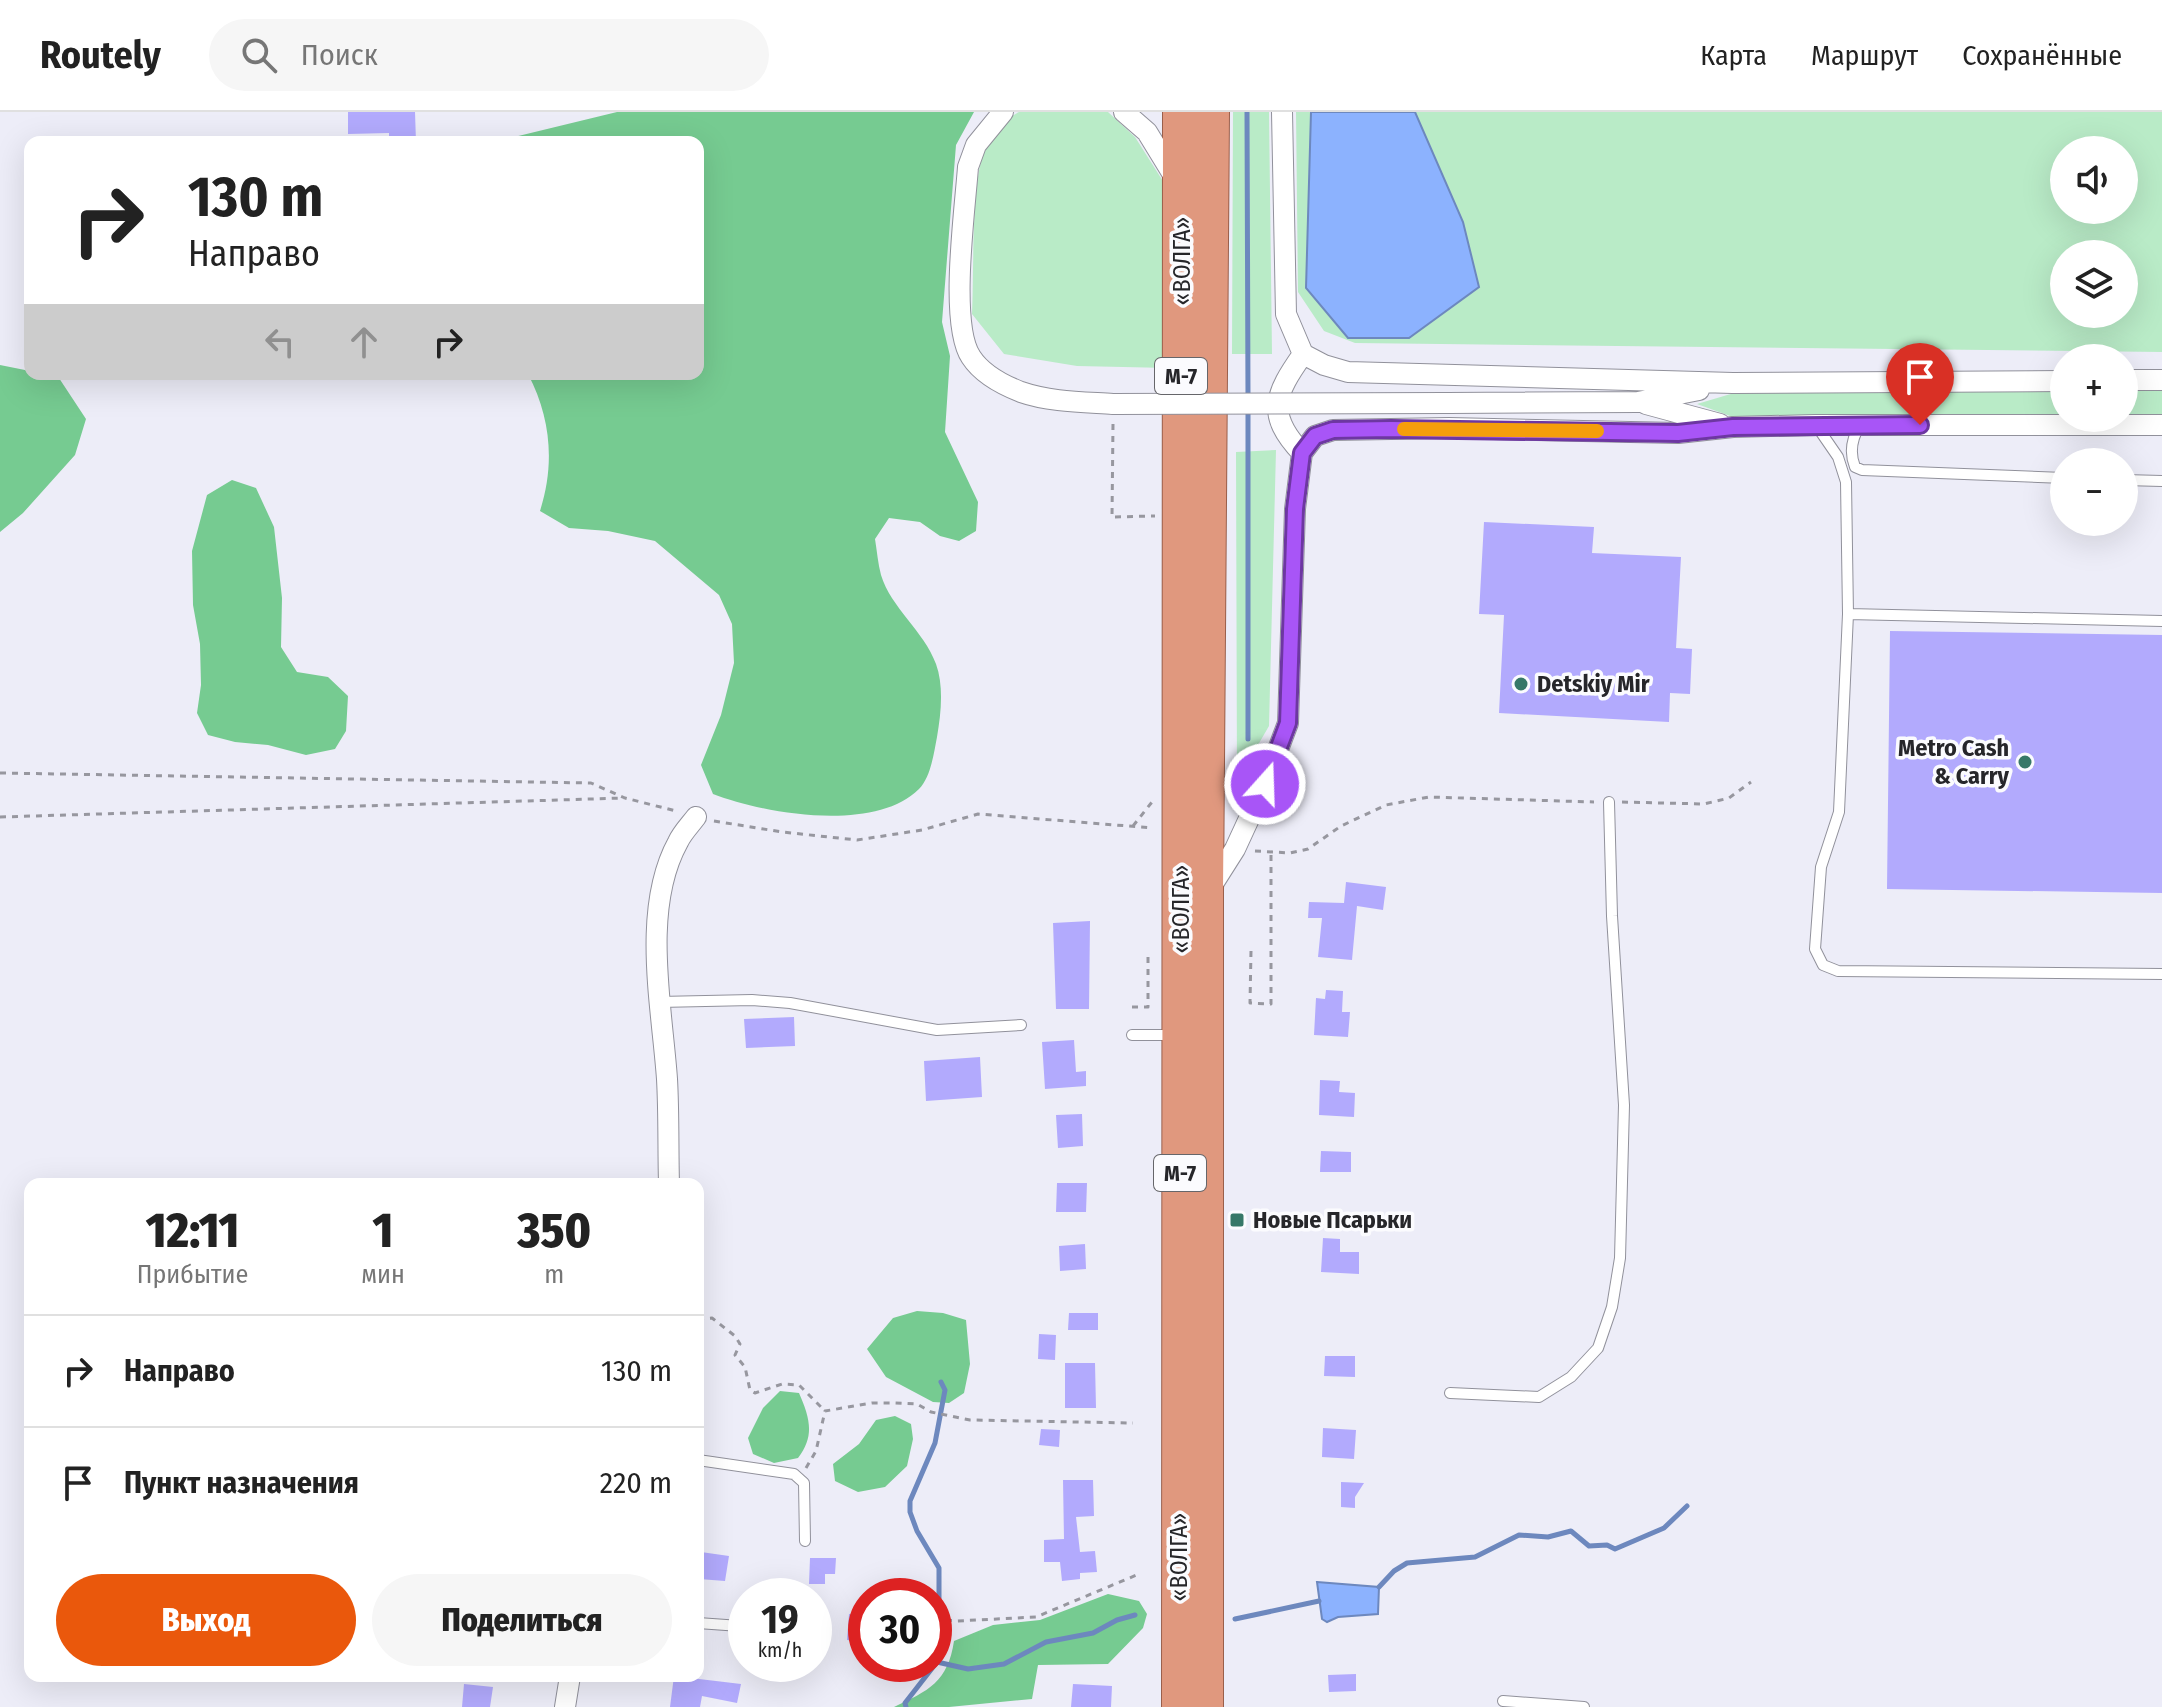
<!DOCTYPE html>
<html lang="ru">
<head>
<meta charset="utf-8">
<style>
	:root { --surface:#fff; --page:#f6f6f6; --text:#222; --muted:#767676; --line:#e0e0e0; --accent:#ea580c }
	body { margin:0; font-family:"Fira Sans Condensed",sans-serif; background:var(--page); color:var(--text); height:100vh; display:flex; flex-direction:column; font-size:30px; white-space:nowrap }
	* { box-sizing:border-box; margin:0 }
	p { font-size:26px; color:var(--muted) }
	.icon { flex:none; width:44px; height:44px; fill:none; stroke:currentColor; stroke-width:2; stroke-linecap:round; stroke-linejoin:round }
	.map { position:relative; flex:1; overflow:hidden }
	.side { position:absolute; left:24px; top:1066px; width:680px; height:504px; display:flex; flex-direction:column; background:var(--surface); border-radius:16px; box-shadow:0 8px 32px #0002 }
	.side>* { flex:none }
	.hud { position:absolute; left:24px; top:24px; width:680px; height:244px; border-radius:16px; box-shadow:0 8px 32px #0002; background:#fff; color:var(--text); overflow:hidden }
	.buttons { position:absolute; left:2050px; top:24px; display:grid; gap:16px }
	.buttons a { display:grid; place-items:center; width:88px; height:88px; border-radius:50%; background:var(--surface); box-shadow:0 8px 32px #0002; font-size:40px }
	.speed { position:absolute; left:728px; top:1466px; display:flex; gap:16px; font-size:40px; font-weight:700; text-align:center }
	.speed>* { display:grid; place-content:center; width:104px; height:104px; border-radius:50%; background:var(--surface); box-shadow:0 8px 32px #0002; line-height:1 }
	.speed small { font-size:20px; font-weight:400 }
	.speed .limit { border:12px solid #d22; background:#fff; color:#111 }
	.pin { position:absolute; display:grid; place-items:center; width:68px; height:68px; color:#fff; margin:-82px -34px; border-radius:50% 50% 50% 0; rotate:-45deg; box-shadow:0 0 8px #0007 }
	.pin .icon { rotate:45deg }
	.me { position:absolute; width:88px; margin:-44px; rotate:20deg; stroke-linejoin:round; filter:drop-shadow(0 0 6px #0008) }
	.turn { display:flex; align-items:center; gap:28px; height:168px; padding:0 32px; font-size:36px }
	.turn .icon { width:104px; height:104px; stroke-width:2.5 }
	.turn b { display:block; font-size:56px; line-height:68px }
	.lanes { display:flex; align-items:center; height:76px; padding:0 32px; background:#0003; justify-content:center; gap:40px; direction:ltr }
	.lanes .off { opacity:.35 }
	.eta { display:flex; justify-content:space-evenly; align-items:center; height:136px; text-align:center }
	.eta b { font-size:48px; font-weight:800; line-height:56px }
	.button { display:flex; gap:16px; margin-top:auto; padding:16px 32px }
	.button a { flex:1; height:92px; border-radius:48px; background:var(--accent); color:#fff; font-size:32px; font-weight:800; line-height:92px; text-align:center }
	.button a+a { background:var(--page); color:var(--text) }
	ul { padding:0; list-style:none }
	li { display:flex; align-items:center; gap:24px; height:112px; padding:0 32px; border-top:2px solid var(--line) }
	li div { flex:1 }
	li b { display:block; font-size:30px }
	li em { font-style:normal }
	header { display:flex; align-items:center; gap:48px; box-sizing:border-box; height:112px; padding:0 40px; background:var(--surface); border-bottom:2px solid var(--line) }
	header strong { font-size:38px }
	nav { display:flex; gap:44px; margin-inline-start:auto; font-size:28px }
	.search { width:560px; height:72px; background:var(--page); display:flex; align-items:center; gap:20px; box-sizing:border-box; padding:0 28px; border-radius:44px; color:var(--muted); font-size:30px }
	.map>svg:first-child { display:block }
	.green { fill:#b9ebc7; fill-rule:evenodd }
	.forest { fill:#76cb91 }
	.water { fill:#8cb2fe; stroke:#6d88be; stroke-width:2 }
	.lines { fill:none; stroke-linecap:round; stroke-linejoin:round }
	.stream { stroke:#6d88be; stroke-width:5 }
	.building { fill:#b2aafd }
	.service-casing { stroke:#91919b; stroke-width:12 }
	.minor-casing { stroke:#91919b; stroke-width:22 }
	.trunk-casing { stroke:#9a5f4b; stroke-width:36 }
	.path { stroke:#97979f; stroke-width:3; stroke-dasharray:6 6; stroke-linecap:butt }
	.service { stroke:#fff; stroke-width:10 }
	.minor { stroke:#fff; stroke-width:20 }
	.trunk { stroke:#e0987e; stroke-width:34 }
	.minor-bridge-casing { stroke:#91919b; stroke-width:22; stroke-linecap:butt }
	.minor-bridge { stroke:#fff; stroke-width:20 }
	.route-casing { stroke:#6d37a1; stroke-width:20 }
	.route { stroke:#a855f7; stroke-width:14 }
	.slow { stroke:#f59e0b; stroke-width:14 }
	.poi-dot { fill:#377868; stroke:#fbfbfe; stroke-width:3 }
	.labels { text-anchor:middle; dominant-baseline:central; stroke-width:7; stroke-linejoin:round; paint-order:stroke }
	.shield { fill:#fbfbfe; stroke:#66666a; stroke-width:2 }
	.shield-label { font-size:22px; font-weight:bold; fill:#26262a }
	.street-label { font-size:24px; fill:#26262a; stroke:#fbfbfe }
	.poi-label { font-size:24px; font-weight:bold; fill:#26262a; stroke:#fbfbfe; text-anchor:start }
</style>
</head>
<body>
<header>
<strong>Routely</strong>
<div class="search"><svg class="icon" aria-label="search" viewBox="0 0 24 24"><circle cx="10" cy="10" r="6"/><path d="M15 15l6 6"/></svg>Поиск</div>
<nav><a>Карта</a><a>Маршрут</a><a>Сохранённые</a></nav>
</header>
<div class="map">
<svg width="2162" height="1595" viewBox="0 0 2162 1595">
	<rect width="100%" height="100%" fill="#ededf8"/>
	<path class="green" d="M1019,0H1108L1135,25L1168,77L1169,256L1077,254L1004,242L972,202C974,166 971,69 984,41C991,25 1004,7 1019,0Z
		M1233,0H1269L1272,242H1232Z
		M1296,0H2162V240L1355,231L1324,219L1298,180ZM2064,38H2124V98H2064ZM2064,142H2124V202H2064Z
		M2162,278V305H2124V279Z
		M2064,279V305H1733L1697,292L1734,281Z
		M1276,338L1269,614L1237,669L1236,340Z"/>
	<path class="forest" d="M617,0H974L956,33L942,210L950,244L945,320L978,390L976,419L959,429L940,424L920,410L889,406L875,427C877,439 878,452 881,463C891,496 924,519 936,552C944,574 941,602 937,625C934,640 931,665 919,677C875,721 765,702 713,682L701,653L721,603L734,551L732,512L719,483L655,429L608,419L569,416L540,399C555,352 551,306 528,262H698V30H494Z
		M0,253L30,259V262L57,263L86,307L75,343L23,401L0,420Z
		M232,368L256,376L274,415L282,486L281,535L297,560L328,565L348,584L346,619L335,637L306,643L268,633L235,630L208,623L197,601L201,573L200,532L193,493L192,439L207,383Z
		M917,1199L943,1201L966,1208L970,1252L964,1281L949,1291L933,1290L886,1265L867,1237L893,1206Z
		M780,1279L799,1281C810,1306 815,1324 798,1346L774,1351L753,1342L748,1326L763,1296Z
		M895,1304L911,1312L913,1327L907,1354L885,1375L858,1380L835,1369L833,1352L859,1332L876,1308Z
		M1108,1482L1139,1489L1147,1502L1143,1516L1108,1552L1038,1553L1032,1587L949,1595H894C928,1579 948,1570 954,1529L993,1513L1040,1508Z"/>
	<path class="water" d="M1311,0H1415L1463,110L1479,175L1409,226H1348L1306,176Z
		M1317,1470L1379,1475L1378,1502L1338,1505L1327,1510L1322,1507Z"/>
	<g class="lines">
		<path class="stream" d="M1247,0L1248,286
			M1248,627V296
			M1379,1475L1394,1459L1407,1451L1475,1445L1519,1423L1548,1425L1571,1419L1589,1434L1607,1433L1615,1437L1664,1416L1687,1394
			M1235,1507L1319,1489
			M934,1533L939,1506V1456L917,1419L910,1400V1389L935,1331L945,1278L941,1270
			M934,1535L937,1550L968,1557L1004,1552L1046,1530L1093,1521L1117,1508L1135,1503
			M906,1595L905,1591L937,1550"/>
	</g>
	<path class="building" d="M348,0H415L416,30H389V21L348,22Z
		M1484,410L1594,415L1592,441L1681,445L1676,536L1692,537L1690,582L1670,581L1669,610L1499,601L1504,503L1479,502Z
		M1890,519L2162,523V781L1887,777Z
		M1346,770L1386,775L1383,798L1357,794L1352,848L1318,845L1322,806H1308L1309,790L1344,791Z
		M1090,809L1089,897H1056L1053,811Z
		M1326,878L1343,879L1342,900H1350L1348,925L1314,923L1316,886L1325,887Z
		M794,905L795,934L746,936L744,907Z
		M1074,928L1076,960L1086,959V974L1045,977L1042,930Z
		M980,945L982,985L926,989L924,949Z
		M1320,968L1340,969L1339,980L1355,981L1354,1005L1319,1003Z
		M1082,1002L1083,1034L1058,1036L1056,1003Z
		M1321,1039L1351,1040V1060H1320Z
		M1057,1071H1087L1086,1100H1056Z
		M1323,1126L1340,1127V1140H1359V1162L1321,1160Z
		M1085,1132L1086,1157L1060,1159L1059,1134Z
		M1069,1201H1098V1218H1068Z
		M1039,1222L1056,1223L1055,1248L1038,1247Z
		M1325,1244H1355V1265L1324,1264Z
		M1065,1251H1095L1096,1296H1065Z
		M1323,1316L1356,1318L1354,1347L1322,1345Z
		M1041,1317L1060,1318L1059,1335L1039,1333Z
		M1063,1368H1093L1094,1404L1076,1405L1080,1440L1095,1439L1097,1460L1080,1461V1467L1062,1469L1060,1450H1044V1428L1064,1427Z
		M1341,1370L1364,1371L1355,1385V1396L1341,1395Z
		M701,1440L729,1444L725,1469L699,1467Z
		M810,1446H836L835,1462H825V1472H809Z
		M849,1502L866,1504V1530L847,1528Z
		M1356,1562V1579L1329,1580L1328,1563Z
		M674,1564L741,1572L737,1591L702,1584L700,1595H670Z
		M464,1572L493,1575L490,1595H462Z
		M1073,1572L1112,1574L1111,1595H1071Z"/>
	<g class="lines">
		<g class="service-casing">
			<path id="service" d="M1816,313L1838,345L1846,370L1848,502L2162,509
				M1860,313C1852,326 1849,340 1855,355L1862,358L2064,366
				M2124,368L2162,369
				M1848,502L1839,700L1821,755L1815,837L1823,853L1838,859L2162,862
				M659,890L752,888L790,891L937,918L1021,913
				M1132,923H1174
				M1450,1281L1539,1285L1571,1265L1598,1236L1612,1195L1620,1146L1624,993L1612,804L1609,690
				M698,1348L794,1362L804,1371L805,1429
				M698,1511L740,1514
				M1503,1589L1584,1595"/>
		</g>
		<g class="minor-casing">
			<path id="minor" d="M1003,0L976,33L968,55C965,98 949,212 971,245C982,262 1003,273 1021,280C1050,290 1083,290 1113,292
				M1124,0L1147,20L1177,69
				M1282,0L1286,202L1303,242L1324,253L1348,260L1733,271L2064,269
				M2124,268H2162
				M1448,291L1638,290L1699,278
				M1646,292L1720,312
				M1302,341C1265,302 1275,282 1303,242
				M1209,778L1235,737L1265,672L1288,611L1295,397L1302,341L1315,324L1333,318L1449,316L1678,321L1733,315L1816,313H2162
				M669,1072C668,1037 669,1002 667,967C662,895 641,797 678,730C682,721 690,713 696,705
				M565,1595L570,1564"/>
		</g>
		<g class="trunk-casing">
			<path id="trunk" d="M1179,1595L1180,0
				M1206,1595V781L1212,0"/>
		</g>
		<path class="path" d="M1113,312L1112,405L1155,404
			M0,661L591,671L625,686L676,699
			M1622,690L1704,692L1729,686L1751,670
			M0,705L624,686
			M714,709L782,720L857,728L922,718L978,702L1153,716
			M1133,714L1152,690
			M1255,739L1290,741L1308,737L1341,714L1386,693L1429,685L1594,690
			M1251,839L1250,891L1271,892V741
			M1132,895H1148V839
			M698,1207L712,1206L735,1224L740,1232L735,1243L745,1255L750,1278L755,1281L782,1272L799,1273L825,1299
			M806,1356L816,1339L825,1299L872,1291H894L917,1292L931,1300L970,1308L1133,1311
			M934,1507L957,1509L1036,1505L1139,1462"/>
		<use href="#service" class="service"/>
		<use href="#minor" class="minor"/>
		<use href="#trunk" class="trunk"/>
		<g class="minor-bridge-casing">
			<path id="minor-bridge" d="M1113,292L1448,291"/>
		</g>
		<use href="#minor-bridge" class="minor-bridge"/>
	</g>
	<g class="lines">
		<g class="route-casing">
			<path id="route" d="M1265,672L1288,611L1295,397L1302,341L1315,324L1333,318L1391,317L1678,321L1733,315L1920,313"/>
		</g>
		<use href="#route" class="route"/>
		<path class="slow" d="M1404,317L1597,319"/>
	</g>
	<g class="poi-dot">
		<circle cx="1521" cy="572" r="8"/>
		<circle cx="2025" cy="650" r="8"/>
		<rect x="1229" y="1100" width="16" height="16" rx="4"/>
	</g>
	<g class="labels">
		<g class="shield">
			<rect x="1155" y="246" width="52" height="36" rx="6"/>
			<rect x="1154" y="1043" width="52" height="36" rx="6"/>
		</g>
		<g class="shield-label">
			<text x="1181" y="264">М-7</text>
			<text x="1180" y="1061">М-7</text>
		</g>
		<g class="street-label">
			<text transform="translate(1182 149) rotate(-90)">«ВОЛГА»</text>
			<text transform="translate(1181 797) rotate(-90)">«ВОЛГА»</text>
			<text transform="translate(1179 1445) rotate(-90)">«ВОЛГА»</text>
		</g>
		<g class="poi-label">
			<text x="1537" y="572">Detskiy Mir</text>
			<text x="2009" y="636" text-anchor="end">Metro Cash<tspan x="2009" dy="28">&amp; Carry</tspan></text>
			<text x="1253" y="1108">Новые Псарьки</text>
		</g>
	</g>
</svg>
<div class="buttons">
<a><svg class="icon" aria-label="sound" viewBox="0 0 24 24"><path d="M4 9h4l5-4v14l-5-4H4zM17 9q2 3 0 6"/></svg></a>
<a><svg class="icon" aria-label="layers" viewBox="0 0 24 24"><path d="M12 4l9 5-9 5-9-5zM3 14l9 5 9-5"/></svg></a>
<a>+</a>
<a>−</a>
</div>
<div class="speed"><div>19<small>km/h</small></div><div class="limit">30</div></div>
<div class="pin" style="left:1920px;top:313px;background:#d93025"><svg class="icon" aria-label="arrive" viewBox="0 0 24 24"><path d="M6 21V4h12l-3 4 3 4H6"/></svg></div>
<svg class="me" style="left:1265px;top:672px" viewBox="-20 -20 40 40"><circle r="17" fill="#a855f7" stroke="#fff" stroke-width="3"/><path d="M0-11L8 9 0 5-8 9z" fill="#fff"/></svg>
<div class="hud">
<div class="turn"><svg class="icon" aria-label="right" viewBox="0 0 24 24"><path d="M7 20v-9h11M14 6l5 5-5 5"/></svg><div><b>130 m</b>Направо</div></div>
<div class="lanes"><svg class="icon off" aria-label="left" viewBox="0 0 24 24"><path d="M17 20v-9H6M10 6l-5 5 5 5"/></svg><svg class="icon off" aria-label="ahead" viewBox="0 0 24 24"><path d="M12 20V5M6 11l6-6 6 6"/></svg><svg class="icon" aria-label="right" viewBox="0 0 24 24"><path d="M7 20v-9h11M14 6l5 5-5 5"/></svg></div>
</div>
<section class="side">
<div class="eta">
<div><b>12:11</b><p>Прибытие</p></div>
<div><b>1</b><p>мин</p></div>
<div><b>350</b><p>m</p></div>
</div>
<ul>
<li><svg class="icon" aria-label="right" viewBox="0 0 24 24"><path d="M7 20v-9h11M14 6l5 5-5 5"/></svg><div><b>Направо</b></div><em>130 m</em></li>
<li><svg class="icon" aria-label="arrive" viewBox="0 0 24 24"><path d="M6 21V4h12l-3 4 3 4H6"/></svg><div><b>Пункт назначения</b></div><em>220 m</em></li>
</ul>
<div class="button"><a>Выход</a><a>Поделиться</a></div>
</section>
</div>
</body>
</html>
